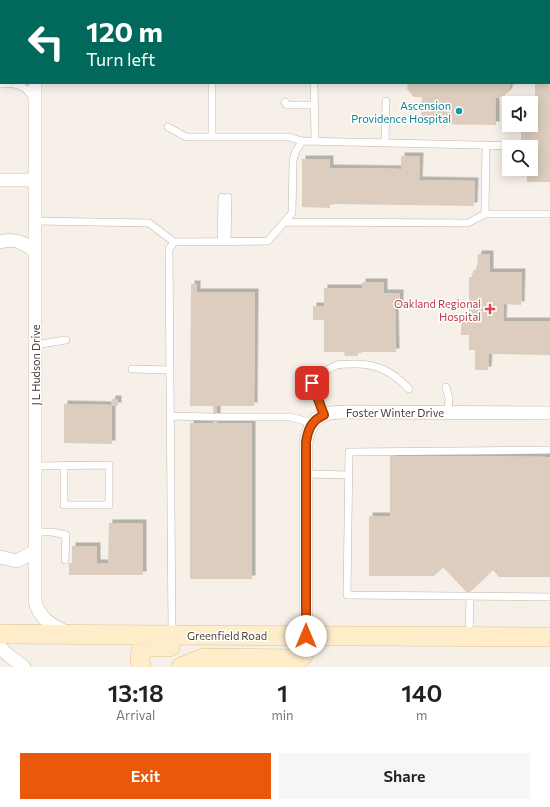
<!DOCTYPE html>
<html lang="en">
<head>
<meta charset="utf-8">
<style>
	:root { --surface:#fff; --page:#f6f6f6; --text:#222; --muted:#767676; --accent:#ea580c }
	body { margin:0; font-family:Commissioner,sans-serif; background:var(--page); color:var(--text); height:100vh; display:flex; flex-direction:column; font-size:15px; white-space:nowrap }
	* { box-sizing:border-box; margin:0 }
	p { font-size:13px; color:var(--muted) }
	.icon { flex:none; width:22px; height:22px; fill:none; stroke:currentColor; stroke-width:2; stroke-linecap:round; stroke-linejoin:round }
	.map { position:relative; height:667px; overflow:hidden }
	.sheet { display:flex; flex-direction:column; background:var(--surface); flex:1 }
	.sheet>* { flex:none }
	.banner { position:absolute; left:0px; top:0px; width:550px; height:84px; box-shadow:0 2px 10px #0003; background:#00695c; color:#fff; overflow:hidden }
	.buttons { position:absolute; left:502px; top:96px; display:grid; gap:8px }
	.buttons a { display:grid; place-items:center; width:36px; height:36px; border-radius:0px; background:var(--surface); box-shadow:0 2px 10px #0003; font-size:20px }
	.pin { position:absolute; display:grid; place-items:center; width:34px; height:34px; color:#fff; margin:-17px; border-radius:8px; box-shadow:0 2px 6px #0006 }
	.me { position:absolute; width:44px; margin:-22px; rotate:0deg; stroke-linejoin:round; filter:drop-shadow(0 0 3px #0008) }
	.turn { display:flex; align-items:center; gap:14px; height:84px; padding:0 20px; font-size:18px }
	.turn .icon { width:52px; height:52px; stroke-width:2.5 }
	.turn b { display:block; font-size:28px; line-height:34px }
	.eta { display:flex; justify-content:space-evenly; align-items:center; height:68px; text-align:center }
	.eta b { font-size:24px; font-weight:600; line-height:28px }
	.cta { display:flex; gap:8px; margin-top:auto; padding:8px 20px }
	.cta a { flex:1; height:46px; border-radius:0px; background:var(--accent); color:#fff; font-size:16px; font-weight:600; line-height:46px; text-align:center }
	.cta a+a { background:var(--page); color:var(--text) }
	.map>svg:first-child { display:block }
	.building { fill:#dccdbf; filter:url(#shadow) }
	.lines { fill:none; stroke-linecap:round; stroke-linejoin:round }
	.service-casing { stroke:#c2b7a9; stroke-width:8 }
	.minor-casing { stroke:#c2b7a9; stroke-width:14 }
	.secondary-casing { stroke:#dec395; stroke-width:20 }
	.service { stroke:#fff; stroke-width:7 }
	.minor { stroke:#fff; stroke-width:13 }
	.secondary { stroke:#ffecc8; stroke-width:19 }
	.route-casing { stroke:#983908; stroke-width:10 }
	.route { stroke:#ea580c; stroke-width:7 }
	.culture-dot { fill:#0f9aa8; stroke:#fff; stroke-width:1.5 }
	.health-dot { fill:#e0444e; stroke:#fff; stroke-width:1.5 }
	.labels { text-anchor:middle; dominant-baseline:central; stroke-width:3; stroke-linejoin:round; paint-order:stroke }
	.culture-label { font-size:11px; fill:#0d838f; stroke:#fff; text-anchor:end }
	.health-label { font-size:11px; fill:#be3a42; stroke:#fff; text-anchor:end }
	.street-label { font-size:11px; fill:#4a4035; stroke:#fff }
</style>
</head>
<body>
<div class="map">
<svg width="550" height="667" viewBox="0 0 550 667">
	<defs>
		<filter id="shadow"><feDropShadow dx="3.5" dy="-3.5" stdDeviation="0" flood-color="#0004"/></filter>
	</defs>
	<rect width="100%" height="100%" fill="#f6f0e8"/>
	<path class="building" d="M408,83H511L508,92L504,96L496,98V125L421,124L422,97H414L407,89Z
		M535,83H550V182H527V176H520V169H531V147H521V125H531V103H535Z
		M401,156H420L419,180L475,181L474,206L330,204V208L302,207V159H330V168L401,169Z
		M478,254H490V272H522L521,305L504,304L503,321H550V355L489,354L488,370H475V350H469V335H461V319L469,320V277H473V270H477Z
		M362,282H384V293H400V309H395L396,352H358V356H345L344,352H324V320H313V306H324V288H362Z
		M191,284H197V292H255L254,406H217V423H252V579H190V423H213V406H190Z
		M112,399H118V406H112V444L64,443V404L111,405Z
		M390,456L550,457V577H499L493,570L468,594L443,567L434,576H369V516H390Z
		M109,523H143V575H69V563H72V546H97V563H108Z"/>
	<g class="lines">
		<g class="service-casing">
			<path id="service" d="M313,0V1
				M203,1L204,0
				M213,1V0
				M221,1V0
				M332,1V0
				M314,83L315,141
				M0,84C15,83 25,84 33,98
				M285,102L287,105H315
				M168,127L186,137H289L302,141L516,146
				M212,137V83
				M385,143L386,101
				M485,214L486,145
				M35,221L149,223L174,242
				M285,222L468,223L485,214H550
				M221,242L222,197
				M227,242L228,197
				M35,345L66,340
				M132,369L170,370
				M306,375L319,397L324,415
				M312,383C320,377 327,368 337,365C342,364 348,364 352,364C377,363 393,372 409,389
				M446,387L449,398L448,412
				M170,416L213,417
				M217,417H290L312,423
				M550,450L349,452L347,595L550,597
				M35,466L109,465V505H64V465
				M306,474L349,475
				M35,532H52L66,535L65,560
				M172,635L169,249L174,242L268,241L292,213L293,161L295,153L302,141
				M469,636L470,596"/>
		</g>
		<g class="minor-casing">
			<path id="minor" d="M35,1V0
				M0,2H1
				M35,83V601C39,619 52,625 68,633
				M0,180H35
				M0,242C15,238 24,242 35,252
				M0,557L17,561L35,551
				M306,636V442C311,416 322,412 346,412L550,413
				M0,647L8,655L24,667"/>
		</g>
		<g class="secondary-casing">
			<path id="secondary" d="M0,634L550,637
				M141,667L140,659L141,651L147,647H170
				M181,667L203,658L299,659C307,654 306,645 306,636"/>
		</g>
		<use href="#service" class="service"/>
		<use href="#minor" class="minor"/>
		<use href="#secondary" class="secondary"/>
	</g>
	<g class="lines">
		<g class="route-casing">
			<path id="route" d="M306,636V442C308,429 312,420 324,415L312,383"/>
		</g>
		<use href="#route" class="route"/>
	</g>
	<circle class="culture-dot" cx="459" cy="111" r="4"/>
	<path class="health-dot" d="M488 303h4v4h4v4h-4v4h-4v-4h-4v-4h4z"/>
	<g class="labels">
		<g class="culture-label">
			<text x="451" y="105">Ascension<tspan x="451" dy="13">Providence Hospital</tspan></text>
		</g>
		<g class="health-label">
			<text x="481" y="303">Oakland Regional<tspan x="481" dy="13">Hospital</tspan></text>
		</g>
		<g class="street-label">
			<text transform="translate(35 365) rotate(-90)">J L Hudson Drive</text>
			<text x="395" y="412">Foster Winter Drive</text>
			<text x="227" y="635">Greenfield Road</text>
		</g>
	</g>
</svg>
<div class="buttons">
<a><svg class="icon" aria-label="sound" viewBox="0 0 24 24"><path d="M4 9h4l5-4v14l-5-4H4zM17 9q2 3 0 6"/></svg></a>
<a><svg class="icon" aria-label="search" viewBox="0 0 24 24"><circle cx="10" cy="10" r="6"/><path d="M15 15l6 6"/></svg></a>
</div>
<div class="pin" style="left:312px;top:383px;background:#d93025"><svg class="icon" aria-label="arrive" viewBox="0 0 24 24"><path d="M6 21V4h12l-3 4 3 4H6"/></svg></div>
<svg class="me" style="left:306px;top:636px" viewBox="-20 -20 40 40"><circle r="19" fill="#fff"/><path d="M0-13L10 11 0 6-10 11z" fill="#ea580c"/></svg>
<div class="banner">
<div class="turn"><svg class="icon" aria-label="left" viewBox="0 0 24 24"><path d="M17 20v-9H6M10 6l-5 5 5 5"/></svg><div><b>120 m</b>Turn left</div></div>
</div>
</div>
<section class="sheet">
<div class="eta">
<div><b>13:18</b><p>Arrival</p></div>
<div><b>1</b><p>min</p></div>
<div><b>140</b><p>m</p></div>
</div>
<div class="cta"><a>Exit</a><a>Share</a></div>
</section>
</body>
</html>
